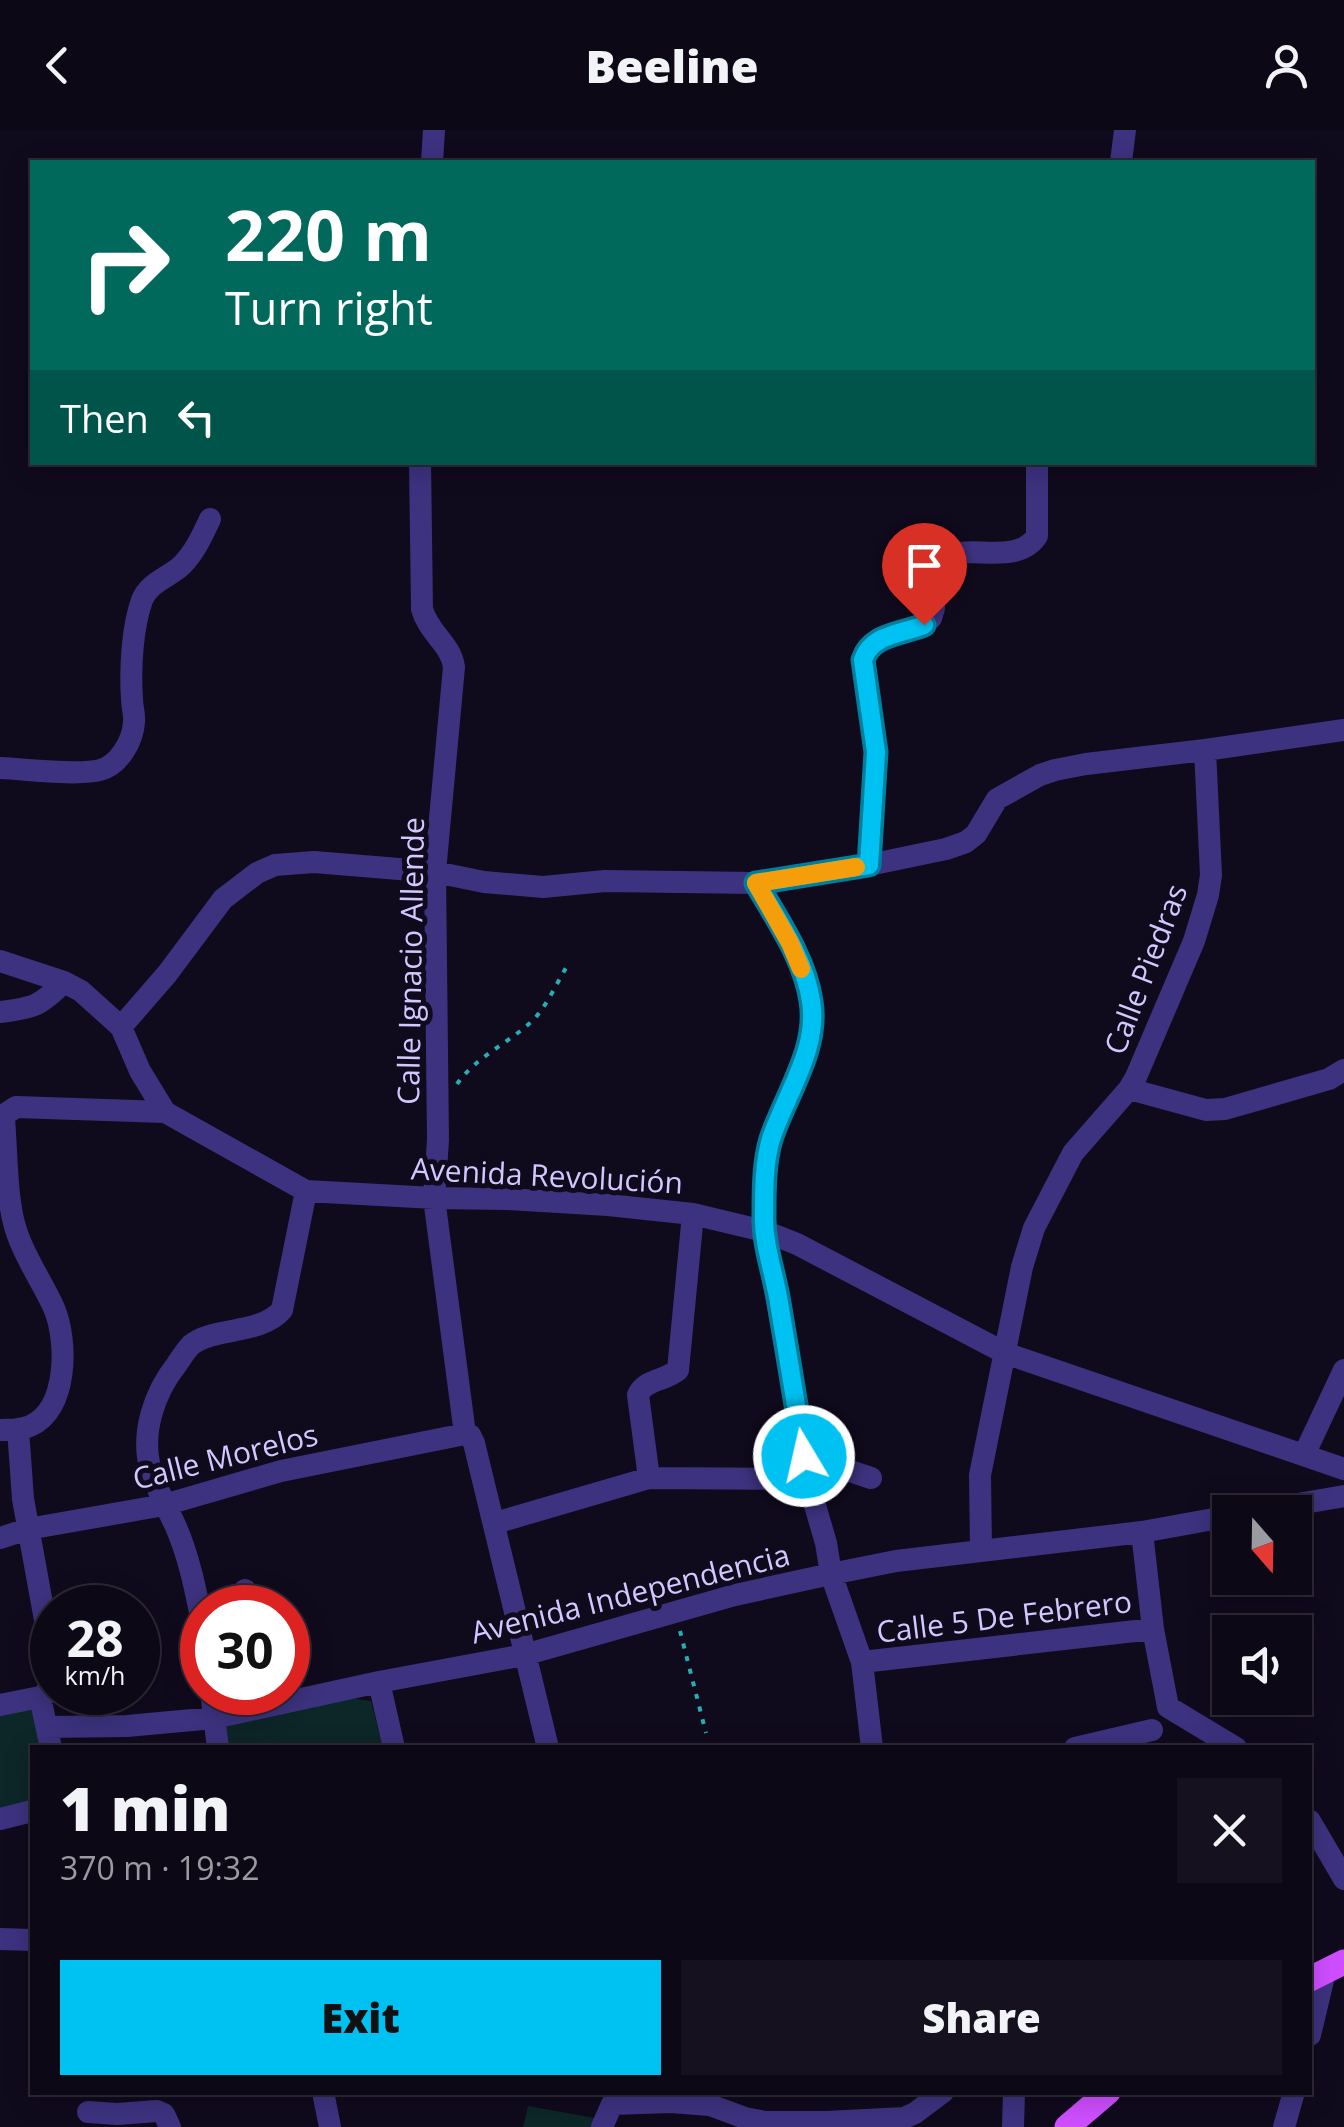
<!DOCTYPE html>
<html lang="en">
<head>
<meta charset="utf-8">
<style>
	:root { --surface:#0c0816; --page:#15111f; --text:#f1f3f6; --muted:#9a9aa1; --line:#2c2935; --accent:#00c2f2 }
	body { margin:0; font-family:"Open Sans",sans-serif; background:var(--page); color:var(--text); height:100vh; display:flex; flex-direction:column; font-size:38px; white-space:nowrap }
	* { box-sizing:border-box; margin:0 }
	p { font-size:32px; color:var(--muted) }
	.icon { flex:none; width:55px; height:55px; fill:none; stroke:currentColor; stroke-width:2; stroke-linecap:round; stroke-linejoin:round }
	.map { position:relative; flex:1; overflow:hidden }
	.drawer { position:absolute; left:30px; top:1615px; width:1282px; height:350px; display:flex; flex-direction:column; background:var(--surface); border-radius:0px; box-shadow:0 5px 25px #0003,0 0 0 2px var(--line) }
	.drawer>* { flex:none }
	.guide { position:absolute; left:30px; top:30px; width:1285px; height:305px; border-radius:0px; box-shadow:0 5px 25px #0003,0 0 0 2px var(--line); background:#00695c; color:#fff; overflow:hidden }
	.needle { width:65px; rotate:160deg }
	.fabs { position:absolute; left:1212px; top:1365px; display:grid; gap:20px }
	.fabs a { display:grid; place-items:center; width:100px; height:100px; border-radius:0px; background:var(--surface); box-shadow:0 5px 25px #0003,0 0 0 2px var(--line); font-size:50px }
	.speed { position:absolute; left:30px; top:1455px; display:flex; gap:20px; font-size:50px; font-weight:700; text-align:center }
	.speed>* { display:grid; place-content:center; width:130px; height:130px; border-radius:50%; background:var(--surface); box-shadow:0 5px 25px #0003,0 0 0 2px var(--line); line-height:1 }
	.speed small { font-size:25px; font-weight:400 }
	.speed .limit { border:15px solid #d22; background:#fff; color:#111 }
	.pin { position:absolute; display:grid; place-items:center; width:85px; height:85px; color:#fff; margin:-102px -42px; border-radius:50% 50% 50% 0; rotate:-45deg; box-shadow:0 0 10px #0007 }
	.pin .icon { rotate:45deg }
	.me { position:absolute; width:110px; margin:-55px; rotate:351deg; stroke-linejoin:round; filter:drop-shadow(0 0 8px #0008) }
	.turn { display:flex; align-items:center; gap:35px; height:210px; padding:0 30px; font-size:45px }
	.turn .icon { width:130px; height:130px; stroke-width:2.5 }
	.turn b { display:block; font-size:70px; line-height:85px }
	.then { display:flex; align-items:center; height:95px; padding:0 30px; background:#0003; gap:20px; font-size:38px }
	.round { display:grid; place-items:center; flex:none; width:105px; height:105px; border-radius:0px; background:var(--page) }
	.head { display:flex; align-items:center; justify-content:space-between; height:170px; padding:0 30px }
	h1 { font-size:60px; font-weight:800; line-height:75px }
	.action { display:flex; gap:20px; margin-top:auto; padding:20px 30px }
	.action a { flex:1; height:115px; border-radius:0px; background:var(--accent); color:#111; font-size:40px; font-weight:800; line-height:115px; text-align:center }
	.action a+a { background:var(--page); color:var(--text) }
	header { display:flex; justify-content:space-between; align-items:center; height:130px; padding:0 30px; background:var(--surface); font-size:45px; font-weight:800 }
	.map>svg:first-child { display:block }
	.green { fill:#0d2628 }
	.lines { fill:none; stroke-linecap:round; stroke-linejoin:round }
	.path { stroke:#26aeb4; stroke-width:4; stroke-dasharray:5 8; stroke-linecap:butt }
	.minor { stroke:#3d327f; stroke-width:22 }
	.major { stroke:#ce4eff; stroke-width:25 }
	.route-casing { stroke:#007e9d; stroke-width:25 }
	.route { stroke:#00c2f2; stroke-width:18 }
	.slow { stroke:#f59e0b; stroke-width:18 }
	.labels { text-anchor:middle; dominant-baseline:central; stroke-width:10; stroke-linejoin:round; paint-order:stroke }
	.street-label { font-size:30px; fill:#d3c7ff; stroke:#100a1d }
</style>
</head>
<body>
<header><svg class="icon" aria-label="back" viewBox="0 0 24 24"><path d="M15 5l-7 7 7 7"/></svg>Beeline<svg class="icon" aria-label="person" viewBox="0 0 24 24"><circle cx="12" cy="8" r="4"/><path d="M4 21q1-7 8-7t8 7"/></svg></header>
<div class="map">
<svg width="1344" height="1997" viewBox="0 0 1344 1997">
	<rect width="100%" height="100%" fill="#100a1d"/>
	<path class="green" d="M337,1566L371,1571L383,1617H222L218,1592Z
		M35,1573L47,1617L32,1618V1678L0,1685V1581Z
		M528,1976L595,1988L593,1997H523Z"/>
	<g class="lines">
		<path class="path" d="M457,954C476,927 507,914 531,892C546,878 555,856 566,838
			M680,1501L706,1603"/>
		<path class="minor" d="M432,32L434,0
			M1121,32L1125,0
			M420,332L422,479C429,504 451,514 454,537L435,742L438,1010L434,1068L465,1304L470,1305L474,1313L548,1618
			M0,638C25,639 78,646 100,640C119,635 133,611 134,592C135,585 132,577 132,569C130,540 132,498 142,470C149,452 170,447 182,435C195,422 202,406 210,389
			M869,735L876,622L863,530L866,520L878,509L924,495L931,488L934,478V439C951,403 1013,442 1037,406V332
			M756,753L790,813L806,849L811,869L812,906L771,1008L767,1026L764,1083V1101L814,1372L826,1413L831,1444L862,1532L872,1618
			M0,831L64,852L81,861L121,897L140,941L165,982
			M0,882C34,878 40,876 64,852
			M121,897L167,844L223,769L257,743L275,735L314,732L435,742L484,752L543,757L605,751L756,753L869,735L946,719L966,712L976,704L997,669L1040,645L1055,640L1086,634L1205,620L1344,600
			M1129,959L1206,980L1225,979L1329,949L1344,940
			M18,1299L23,1369L45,1490L50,1538L49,1556L45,1565L40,1567L51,1618
			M0,1300C10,1300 21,1300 30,1296C68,1280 68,1211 54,1178C43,1153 26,1130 17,1103C6,1073 7,1022 4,989L7,983L16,977L165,982L306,1061L434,1068L507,1069L608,1075L693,1084L764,1101L797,1114L1005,1223L1344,1339
			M1304,1325L1344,1240
			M805,1326L871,1348
			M649,1348L638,1265C645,1249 665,1251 678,1240L693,1084
			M1252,1382L1344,1366
			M495,1393L649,1348L809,1349
			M1142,1402L1153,1499L1168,1577
			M0,1408L28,1399L164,1375L281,1341L465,1304
			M981,1420L980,1345L1022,1137L1034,1098L1073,1023L1129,959L1136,947L1194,811L1208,765L1211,745L1205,620
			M245,1460L249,1478
			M202,1493C196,1461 189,1427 176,1397C168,1379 157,1361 151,1341C140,1304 154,1263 177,1234C181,1228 186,1220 191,1215C213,1197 260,1205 282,1180L306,1061
			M862,1532L1153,1499
			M379,1552L394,1618
			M211,1562L218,1618
			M0,1575L40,1567
			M1168,1577L1236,1618
			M47,1597L127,1596L214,1588L379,1552L524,1525L735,1465L831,1444L896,1431L1142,1402L1230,1386
			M1075,1618L1152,1600
			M0,1689L32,1681
			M1310,1691L1344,1749
			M0,1809L32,1810
			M1310,1905L1325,1842
			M323,1962L330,1997
			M612,1974L671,1972L710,1975L745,1988L765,1992H826L904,1988L915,1983L943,1962
			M88,1982L117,1984L157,1981L164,1984L170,1997
			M602,1997L612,1974
			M1013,1997L1014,1962
			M1284,1997L1294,1962"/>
		<path class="major" d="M1310,1849L1344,1832
			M1067,1997L1108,1962"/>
	</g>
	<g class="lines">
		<g class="route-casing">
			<path id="route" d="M804,1326C796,1273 787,1220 778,1167C773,1140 763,1112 764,1085C764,1060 764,1032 771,1009C786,964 819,919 811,871C805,829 777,789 756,753L869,735L876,622L863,530C871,504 902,504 924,495"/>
		</g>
		<use href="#route" class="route"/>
		<path class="slow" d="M801,839L790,813L756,753L856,737"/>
	</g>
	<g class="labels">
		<g class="street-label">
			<text transform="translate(410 831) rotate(-89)">Calle Ignacio Allende</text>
			<text transform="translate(1145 839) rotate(-69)">Calle Piedras</text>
			<text transform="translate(547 1045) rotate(3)">Avenida Revolución</text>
			<text transform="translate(225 1326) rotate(-14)">Calle Morelos</text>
			<text transform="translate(630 1463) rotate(-14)">Avenida Independencia</text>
			<text transform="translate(1004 1486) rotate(-7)">Calle 5 De Febrero</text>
		</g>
	</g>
</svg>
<div class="fabs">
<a><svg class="needle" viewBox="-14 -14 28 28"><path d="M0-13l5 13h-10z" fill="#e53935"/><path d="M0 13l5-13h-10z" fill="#9a9aa1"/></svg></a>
<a><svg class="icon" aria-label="sound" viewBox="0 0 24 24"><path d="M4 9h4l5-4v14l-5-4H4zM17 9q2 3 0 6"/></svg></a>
</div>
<div class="speed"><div>28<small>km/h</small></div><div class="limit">30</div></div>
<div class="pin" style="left:924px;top:495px;background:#d93025"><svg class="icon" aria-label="arrive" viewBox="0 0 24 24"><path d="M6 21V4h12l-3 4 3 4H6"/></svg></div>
<svg class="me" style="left:804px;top:1326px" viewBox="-20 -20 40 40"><circle r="17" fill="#00c2f2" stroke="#fff" stroke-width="3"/><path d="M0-11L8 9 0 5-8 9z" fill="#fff"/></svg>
<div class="guide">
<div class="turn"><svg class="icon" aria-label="right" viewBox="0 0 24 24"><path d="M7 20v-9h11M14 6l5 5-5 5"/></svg><div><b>220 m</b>Turn right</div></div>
<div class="then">Then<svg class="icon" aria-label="left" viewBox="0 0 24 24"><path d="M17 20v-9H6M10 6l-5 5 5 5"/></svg></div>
</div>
<section class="drawer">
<div class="head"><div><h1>1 min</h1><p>370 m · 19:32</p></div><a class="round"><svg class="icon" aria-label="close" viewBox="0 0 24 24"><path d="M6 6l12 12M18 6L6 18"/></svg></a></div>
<div class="action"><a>Exit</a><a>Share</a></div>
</section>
</div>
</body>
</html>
